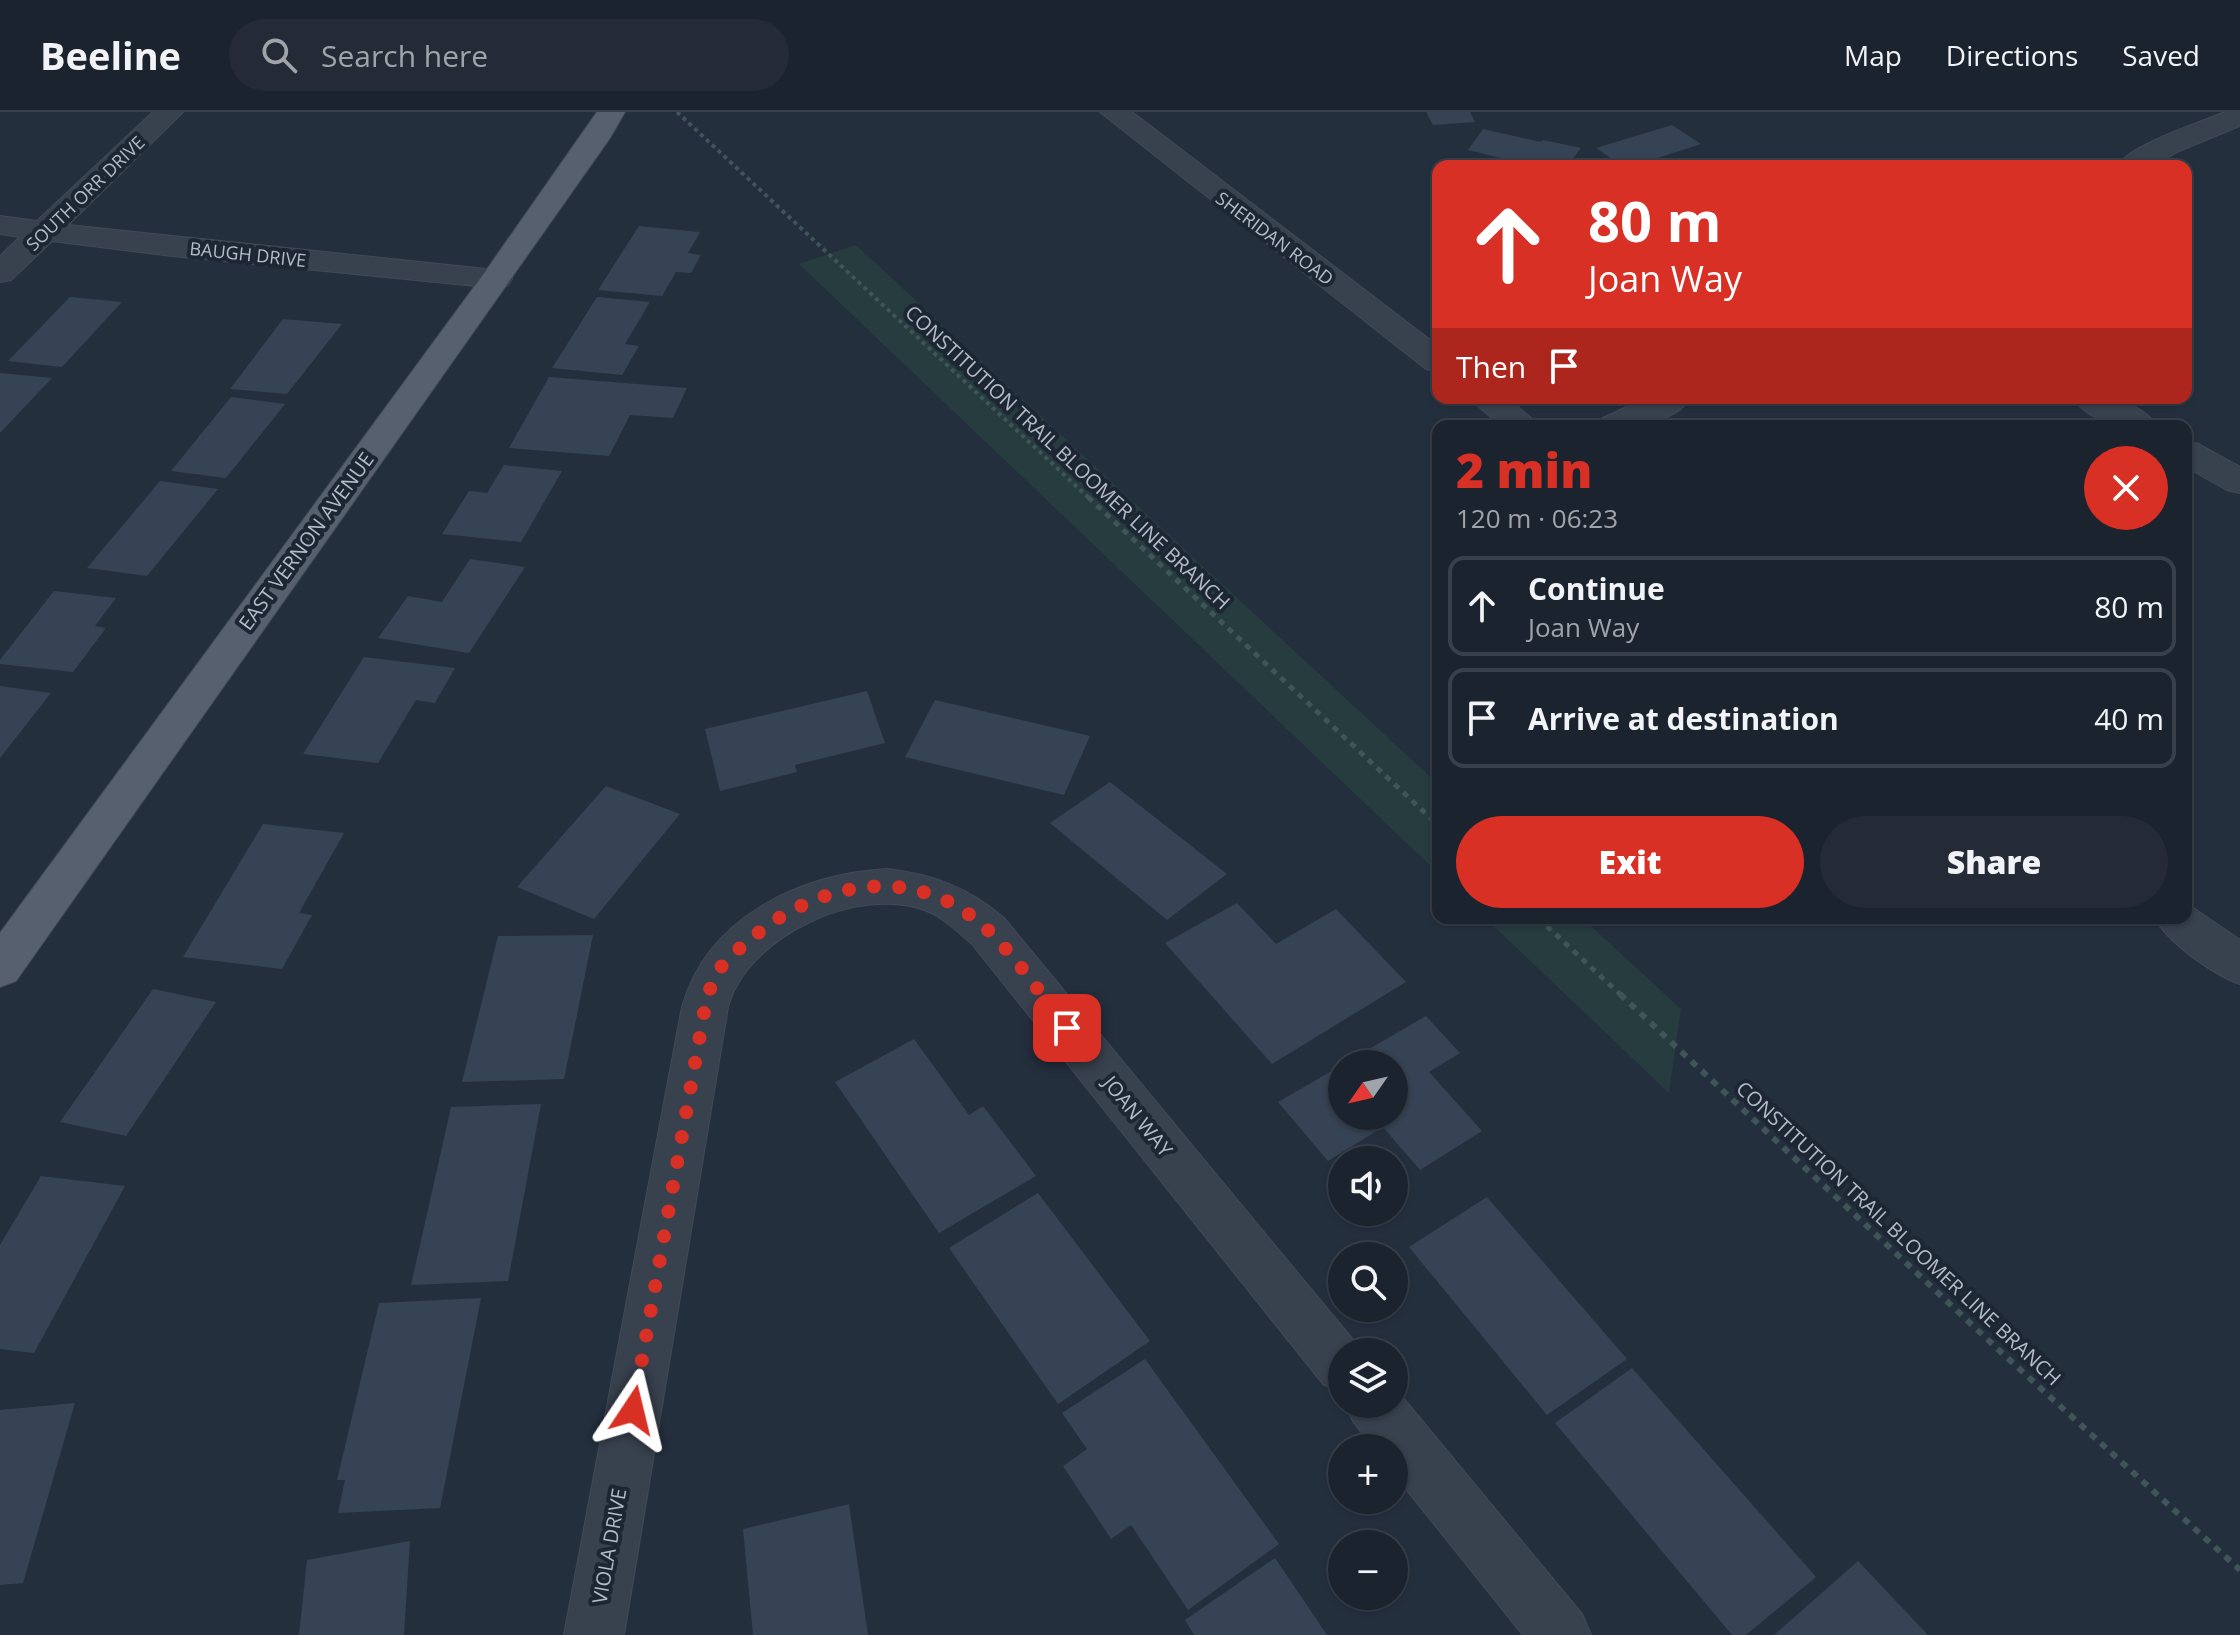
<!DOCTYPE html>
<html lang="en">
<head>
<meta charset="utf-8">
<style>
	:root { --surface:#1b232e; --page:#242b36; --text:#f1f3f6; --muted:#a0a4aa; --line:#39404a; --accent:#d93025 }
	body { margin:0; font-family:"Open Sans",sans-serif; background:var(--page); color:var(--text); height:100vh; display:flex; flex-direction:column; font-size:30px; white-space:nowrap }
	* { box-sizing:border-box; margin:0 }
	p { font-size:26px; color:var(--muted) }
	.icon { flex:none; width:44px; height:44px; fill:none; stroke:currentColor; stroke-width:2; stroke-linecap:round; stroke-linejoin:round }
	.map { position:relative; flex:1; overflow:hidden }
	.sheet { position:absolute; left:1432px; top:308px; width:760px; height:504px; display:flex; flex-direction:column; background:var(--surface); border-radius:16px; box-shadow:0 2px 6px #0004,0 0 0 2px var(--line) }
	.sheet>* { flex:none }
	.banner { position:absolute; left:1432px; top:48px; width:760px; height:244px; border-radius:16px; box-shadow:0 2px 6px #0004,0 0 0 2px var(--line); background:#d93025; color:#fff; overflow:hidden }
	.needle { width:52px; rotate:236deg }
	.buttons { position:absolute; left:1328px; top:938px; display:grid; gap:16px }
	.buttons a { display:grid; place-items:center; width:80px; height:80px; border-radius:50%; background:var(--surface); box-shadow:0 2px 6px #0004,0 0 0 2px var(--line); font-size:40px }
	.pin { position:absolute; display:grid; place-items:center; width:68px; height:68px; color:#fff; margin:-34px; border-radius:16px; box-shadow:0 4px 12px #0006 }
	.me { position:absolute; width:88px; margin:-44px; rotate:10deg; stroke-linejoin:round; filter:drop-shadow(0 0 6px #0008) }
	.turn { display:flex; align-items:center; gap:28px; height:168px; padding:0 24px; font-size:36px }
	.turn .icon { width:104px; height:104px; stroke-width:2.5 }
	.turn b { display:block; font-size:56px; line-height:68px }
	.then { display:flex; align-items:center; height:76px; padding:0 24px; background:#0003; gap:16px; font-size:30px }
	.round { display:grid; place-items:center; flex:none; width:84px; height:84px; border-radius:42px; background:var(--page) }
	.headline { display:flex; align-items:center; justify-content:space-between; height:136px; padding:0 24px }
	h1 { font-size:48px; font-weight:800; line-height:60px; color:var(--accent) }
	.action { display:flex; gap:16px; margin-top:auto; padding:16px 24px }
	.action a { flex:1; height:92px; border-radius:48px; background:var(--accent); color:#fff; font-size:32px; font-weight:800; line-height:92px; text-align:center }
	.action a+a { background:var(--page); color:var(--text) }
	ul { padding:0; list-style:none }
	li { display:flex; align-items:center; gap:24px; height:100px; margin:0 16px 12px; padding:0 8px; border:4px solid var(--line); border-radius:16px }
	li div { flex:1 }
	li b { display:block; font-size:30px }
	li em { font-style:normal }
	header { display:flex; align-items:center; gap:48px; box-sizing:border-box; height:112px; padding:0 40px; background:var(--surface); border-bottom:2px solid var(--line) }
	header strong { font-size:38px }
	nav { display:flex; gap:44px; margin-inline-start:auto; font-size:28px }
	.search { width:560px; height:72px; background:var(--page); display:flex; align-items:center; gap:20px; box-sizing:border-box; padding:0 28px; border-radius:44px; color:var(--muted); font-size:30px }
	.map>svg:first-child { display:block }
	.green { fill:#263c3f }
	.building { fill:#364354 }
	.lines { fill:none; stroke-linecap:round; stroke-linejoin:round }
	.minor-casing { stroke:#414a57; stroke-width:2 }
	.major-casing { stroke:#414a57; stroke-width:2 }
	.path-far2 { stroke:#3f5557; stroke-width:4; stroke-dasharray:4 4; stroke-linecap:butt }
	.path-far1 { stroke:#3f5557; stroke-width:5; stroke-dasharray:6 6; stroke-linecap:butt }
	.path { stroke:#3f5557; stroke-width:6; stroke-dasharray:7 7; stroke-linecap:butt }
	.minor { fill:#38414e; fill-rule:evenodd }
	.major { fill:#56606e; fill-rule:evenodd }
	.route { stroke:#d93025; stroke-width:14; stroke-dasharray:0 25.2 }
	.labels { text-anchor:middle; dominant-baseline:central; stroke-width:8; stroke-linejoin:round; paint-order:stroke }
	.far-street-label { font-size:18px; fill:#b4bcc9; stroke:#1d2633 }
	.street-label { font-size:20px; fill:#b4bcc9; stroke:#1d2633 }
</style>
</head>
<body>
<header>
<strong>Beeline</strong>
<div class="search"><svg class="icon" aria-label="search" viewBox="0 0 24 24"><circle cx="10" cy="10" r="6"/><path d="M15 15l6 6"/></svg>Search here</div>
<nav><a>Map</a><a>Directions</a><a>Saved</a></nav>
</header>
<div class="map">
<svg width="2240" height="1523" viewBox="0 0 2240 1523">
	<rect width="100%" height="100%" fill="#242f3e"/>
	<path class="green" d="M856,133L1438,672V761L799,152Z
		M1485,806H1582L1681,897L1669,981Z"/>
	<path class="building" d="M1426,0H1470L1475,10L1433,13Z
		M1672,13L1701,32L1633,54H1622L1596,36Z
		M1483,17L1541,30L1543,28L1581,36L1567,54H1533L1468,38Z
		M639,114L700,120L688,141L701,143L691,161L676,160L662,184L598,178Z
		M70,185L122,190L62,255L8,249Z
		M597,185L650,190L625,232L639,234L622,263L552,256Z
		M283,207L342,212L287,282L230,277Z
		M0,261L52,266L0,321Z
		M549,265L687,276L673,306L630,303L609,344L509,336Z
		M231,285L285,292L226,366L171,359Z
		M504,353L562,359L521,430L442,422L469,379L487,381Z
		M160,369L218,377L147,464L87,456Z
		M470,447L525,455L469,541L378,526L408,484L442,490Z
		M54,479L116,486L95,514L106,516L73,560L0,552V548Z
		M364,545L455,556L435,591L416,588L378,651L303,642Z
		M0,574L51,581L0,646Z
		M867,579L885,631L795,653L797,660L720,679L705,617Z
		M935,588L1090,624L1064,683L905,645Z
		M1110,670L1227,762L1167,808L1050,711Z
		M606,674L680,702L594,807L517,775Z
		M263,712L344,721L299,801L312,803L282,857L183,845Z
		M1237,791L1276,832L1336,797L1406,870L1272,952L1165,831Z
		M593,823L564,967L462,970L498,824Z
		M153,877L216,890L126,1024L60,1010Z
		M1426,904L1460,941L1429,960L1482,1019L1420,1058L1383,1015L1328,1049L1278,990L1342,953V1004H1394V952H1343Z
		M914,927L969,1003L983,994L1036,1064L939,1121L835,970Z
		M541,992L508,1169L411,1173L451,995Z
		M41,1064L125,1074L34,1241L0,1237V1133Z
		M1038,1081L1150,1229L1058,1292L949,1136Z
		M1487,1085L1627,1247L1547,1303L1409,1135Z
		M481,1186L440,1396L338,1401L345,1368H337L379,1191Z
		M1145,1247L1279,1432L1188,1498L1131,1413L1111,1427L1063,1354L1087,1337L1062,1301Z
		M1632,1256L1816,1465L1746,1523H1732L1555,1311Z
		M75,1291L23,1471L0,1473V1298Z
		M849,1392L868,1523H753L743,1417Z
		M410,1429L404,1523H299L307,1448Z
		M1275,1446L1327,1523H1194L1185,1508Z
		M1858,1449L1928,1523H1774Z"/>
	<g class="lines">
		<g class="minor-casing">
			<path id="minor" d="M153,0H183L68,113L496,158L507,160L512,167L507,174L496,176L172,144L52,129L11,168L0,170V144L20,125L0,122V104L37,109Z
				M1100,0H1132L1438,234V260L1426,257Z
				M2225,0H2240V14L2179,39L2153,54H2117C2132,32 2199,11 2225,0Z
				M1469,286H1508L1540,314H1501Z
				M1646,286H1691C1672,314 1628,314 1598,314L1603,306Z
				M2073,286C2103,286 2138,286 2157,314C2127,314 2092,314 2073,286Z
				M2186,329L2198,332L2240,355V381L2227,378L2186,355Z
				M887,757C933,762 969,776 1004,806L1363,1240H1342V1280L1323,1272L972,832C958,820 944,806 927,799C859,772 747,824 728,895L624,1523H564L682,895C707,806 799,762 887,757Z
				M2186,791L2240,828V872C2214,863 2167,830 2155,806H2186Z
				M1394,1275L1582,1502L1591,1523H1523L1394,1362V1336H1374L1354,1311L1345,1292H1394Z"/>
		</g>
		<g class="major-casing">
			<path id="major" d="M597,0H625L610,26L16,869L0,875V821L485,160Z"/>
		</g>
		<path class="path-far2" d="M677,0L1090,387"/>
		<path class="path-far1" d="M1088,385L1438,713
			M1538,806L1622,884"/>
		<path class="path" d="M1620,882L2002,1241L2240,1458"/>
		<use href="#minor" class="minor"/>
		<use href="#major" class="major"/>
	</g>
	<g class="lines">
		<path class="route" d="M633,1298L705,895C708,886 710,875 714,866C722,850 739,837 752,826C809,777 893,754 961,797C1002,822 1037,878 1067,916"/>
	</g>
	<g class="labels">
		<g class="far-street-label">
			<text transform="translate(85 81) rotate(-44)">SOUTH ORR DRIVE</text>
			<text transform="translate(1275 126) rotate(37)">SHERIDAN ROAD</text>
			<text transform="translate(248 142) rotate(6)">BAUGH DRIVE</text>
		</g>
		<g class="street-label">
			<text transform="translate(1068 345) rotate(43)">CONSTITUTION TRAIL BLOOMER LINE BRANCH</text>
			<text transform="translate(306 429) rotate(-54)">EAST VERNON AVENUE</text>
			<text transform="translate(1138 1004) rotate(51)">JOAN WAY</text>
			<text transform="translate(1899 1121) rotate(43)">CONSTITUTION TRAIL BLOOMER LINE BRANCH</text>
			<text transform="translate(609 1434) rotate(-80)">VIOLA DRIVE</text>
		</g>
	</g>
</svg>
<div class="buttons">
<a><svg class="needle" viewBox="-14 -14 28 28"><path d="M0-13l5 13h-10z" fill="#e53935"/><path d="M0 13l5-13h-10z" fill="#a0a4aa"/></svg></a>
<a><svg class="icon" aria-label="sound" viewBox="0 0 24 24"><path d="M4 9h4l5-4v14l-5-4H4zM17 9q2 3 0 6"/></svg></a>
<a><svg class="icon" aria-label="search" viewBox="0 0 24 24"><circle cx="10" cy="10" r="6"/><path d="M15 15l6 6"/></svg></a>
<a><svg class="icon" aria-label="layers" viewBox="0 0 24 24"><path d="M12 4l9 5-9 5-9-5zM3 14l9 5 9-5"/></svg></a>
<a>+</a>
<a>−</a>
</div>
<div class="pin" style="left:1067px;top:916px;background:#d93025"><svg class="icon" aria-label="arrive" viewBox="0 0 24 24"><path d="M6 21V4h12l-3 4 3 4H6"/></svg></div>
<svg class="me" style="left:633px;top:1298px" viewBox="-20 -20 40 40"><path d="M0-17L14 15 0 8-14 15z" fill="#d93025" stroke="#fff" stroke-width="4"/></svg>
<div class="banner">
<div class="turn"><svg class="icon" aria-label="ahead" viewBox="0 0 24 24"><path d="M12 20V5M6 11l6-6 6 6"/></svg><div><b>80 m</b>Joan Way</div></div>
<div class="then">Then<svg class="icon" aria-label="arrive" viewBox="0 0 24 24"><path d="M6 21V4h12l-3 4 3 4H6"/></svg></div>
</div>
<section class="sheet">
<div class="headline"><div><h1>2 min</h1><p>120 m · 06:23</p></div><a class="round" style="background:#d93025;color:#fff"><svg class="icon" aria-label="close" viewBox="0 0 24 24"><path d="M6 6l12 12M18 6L6 18"/></svg></a></div>
<ul>
<li><svg class="icon" aria-label="ahead" viewBox="0 0 24 24"><path d="M12 20V5M6 11l6-6 6 6"/></svg><div><b>Continue</b><p>Joan Way</p></div><em>80 m</em></li>
<li><svg class="icon" aria-label="arrive" viewBox="0 0 24 24"><path d="M6 21V4h12l-3 4 3 4H6"/></svg><div><b>Arrive at destination</b></div><em>40 m</em></li>
</ul>
<div class="action"><a>Exit</a><a>Share</a></div>
</section>
</div>
</body>
</html>
